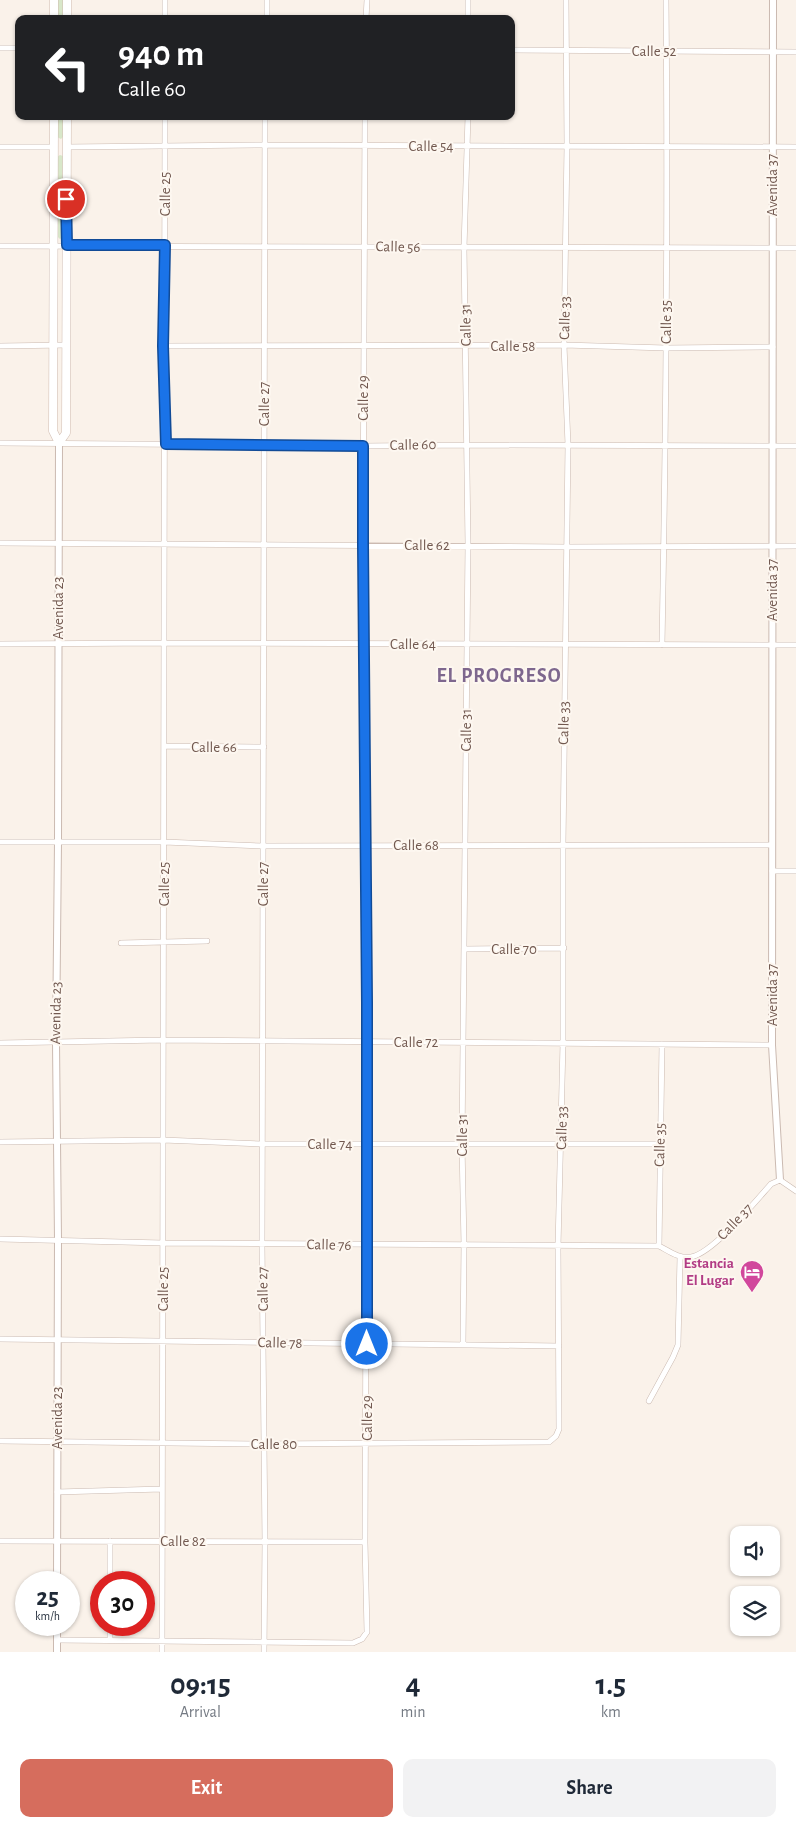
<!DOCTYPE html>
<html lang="en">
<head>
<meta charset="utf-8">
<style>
	:root { --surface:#fff; --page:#f2f2f3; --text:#1f2937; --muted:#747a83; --accent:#d66d5d }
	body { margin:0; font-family:"Alegreya Sans",sans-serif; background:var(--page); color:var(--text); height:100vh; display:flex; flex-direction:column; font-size:19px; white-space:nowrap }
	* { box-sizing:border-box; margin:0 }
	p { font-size:16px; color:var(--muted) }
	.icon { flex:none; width:28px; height:28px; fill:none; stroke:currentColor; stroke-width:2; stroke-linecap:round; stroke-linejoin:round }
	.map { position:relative; height:1652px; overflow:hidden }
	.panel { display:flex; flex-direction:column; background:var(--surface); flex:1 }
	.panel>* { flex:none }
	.guide { position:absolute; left:15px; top:15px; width:500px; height:105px; border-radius:10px; box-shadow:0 1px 4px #0004; background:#202124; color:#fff; overflow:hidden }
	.tools { position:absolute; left:730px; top:1526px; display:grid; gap:10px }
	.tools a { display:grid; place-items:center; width:50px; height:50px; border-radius:10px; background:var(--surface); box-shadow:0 1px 4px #0004; font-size:25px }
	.speed { position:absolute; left:15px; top:1571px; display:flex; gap:10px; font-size:25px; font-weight:700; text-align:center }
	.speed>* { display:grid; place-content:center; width:65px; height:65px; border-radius:50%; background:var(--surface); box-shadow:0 1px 4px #0004; line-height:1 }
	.speed small { font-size:12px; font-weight:400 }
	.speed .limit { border:8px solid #d22; background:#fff; color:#111 }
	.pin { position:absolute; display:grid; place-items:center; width:42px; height:42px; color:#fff; margin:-21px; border:2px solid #fff; border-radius:50%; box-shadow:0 1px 5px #0007 }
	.me { position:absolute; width:55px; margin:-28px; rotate:0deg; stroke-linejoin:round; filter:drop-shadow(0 0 4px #0008) }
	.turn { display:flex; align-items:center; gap:18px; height:105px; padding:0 20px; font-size:22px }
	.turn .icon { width:65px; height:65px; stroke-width:2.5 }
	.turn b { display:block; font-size:35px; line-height:42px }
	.eta { display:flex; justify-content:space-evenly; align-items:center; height:85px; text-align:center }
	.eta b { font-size:30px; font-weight:600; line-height:35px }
	.primary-button { display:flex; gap:10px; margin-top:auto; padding:10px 20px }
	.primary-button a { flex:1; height:58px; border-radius:10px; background:var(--accent); color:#fff; font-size:20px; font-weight:600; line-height:58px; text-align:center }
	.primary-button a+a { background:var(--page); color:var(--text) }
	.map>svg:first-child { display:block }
	.grass { fill:#d8e7c9 }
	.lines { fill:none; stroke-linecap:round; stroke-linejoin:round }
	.minor-casing { stroke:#cbbab1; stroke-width:6 }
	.tertiary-casing { stroke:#cbbab1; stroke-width:8 }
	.secondary-casing { stroke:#d0bcb1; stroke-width:9 }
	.minor { stroke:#fff; stroke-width:5 }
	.tertiary { stroke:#fff; stroke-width:6 }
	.secondary { stroke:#fff; stroke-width:8 }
	.route-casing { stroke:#114b97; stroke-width:12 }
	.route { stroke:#1a73e8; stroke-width:9 }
	.labels { text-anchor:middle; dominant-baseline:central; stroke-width:4; stroke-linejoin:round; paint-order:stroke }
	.street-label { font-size:15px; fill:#725950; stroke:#fdf7f0 }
	.hotel-label { font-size:15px; font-weight:bold; fill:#b23c85; stroke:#fdf7f0; text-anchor:end }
	.district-label { font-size:20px; font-weight:bold; letter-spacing:1px; fill:#7e678e; stroke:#fdf7f0 }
</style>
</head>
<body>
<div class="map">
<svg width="796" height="1652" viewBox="0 0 796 1652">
	<rect width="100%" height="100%" fill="#faf2ea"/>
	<path class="grass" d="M57,0H65L64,19H57Z
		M56,116H64L63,137L61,139L57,137Z
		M60,155L63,156V237L60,239L57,236V157Z"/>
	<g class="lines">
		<g class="minor-casing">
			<path id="minor" d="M468,0V19
				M165,19V0
				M267,19V0
				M366,19L367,0
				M0,48H19
				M511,50L796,52
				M0,147H54
				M66,147L265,145L796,147
				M0,246L796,248
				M0,346L67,345
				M163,346L564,345L666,348L773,347
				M0,443L363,446L468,445L796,446
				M0,543L566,547L796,546
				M0,644L164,643L796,645
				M662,645C666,430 668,215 666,0
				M164,746L264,747
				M0,842H164L263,846L772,845
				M772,871H796
				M121,943L207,941
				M465,949L564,948
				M0,1043L163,1040L772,1045
				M0,1142L163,1140L262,1144H660
				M0,1239L163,1243L659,1246C669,1251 679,1259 691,1257C713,1253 755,1202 771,1184L780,1180L796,1191
				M659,1246L662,1044
				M0,1339L559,1346
				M463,1344L464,1245L462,1144L468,545L464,248L468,116
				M649,1401L673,1357L678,1345L680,1257
				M0,1441L264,1444L549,1442L556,1436L559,1429L558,1246L563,1043V845L568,445L564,345L567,146L566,0
				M57,1492L162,1489
				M0,1541L365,1542
				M110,1541V1582
				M110,1625V1641
				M57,1640L353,1643L362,1639L367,1632L365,1542L367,1042L363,545L365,116
				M162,1652L165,116
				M264,1652L265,1542L262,1244L265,116"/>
		</g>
		<g class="tertiary-casing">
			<path id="tertiary" d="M773,0L772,1045L780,1180
				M57,1582L58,1240L56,1043L58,842L59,443
				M57,1652V1625"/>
		</g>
		<g class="secondary-casing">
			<path id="secondary" d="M67,0V19
				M54,19V0
				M54,116L53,431L59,443L66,433L67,116"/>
		</g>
		<use href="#minor" class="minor"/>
		<use href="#tertiary" class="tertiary"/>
		<use href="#secondary" class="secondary"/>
	</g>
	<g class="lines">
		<g class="route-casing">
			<path id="route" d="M66,199L67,245H165L163,346L166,444L363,446V545L367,1002V1344"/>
		</g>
		<use href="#route" class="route"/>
	</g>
	<defs>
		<g id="hotel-pin" transform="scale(1.25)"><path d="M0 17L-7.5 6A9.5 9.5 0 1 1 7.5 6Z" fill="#d1479c" stroke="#fdf7f0"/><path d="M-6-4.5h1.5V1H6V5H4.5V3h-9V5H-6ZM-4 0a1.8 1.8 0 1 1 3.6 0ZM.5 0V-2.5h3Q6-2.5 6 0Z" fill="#fff"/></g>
	</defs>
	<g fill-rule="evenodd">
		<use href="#hotel-pin" x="752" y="1272"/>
	</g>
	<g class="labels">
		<g class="street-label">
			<text x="654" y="51">Calle 52</text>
			<text x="431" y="146">Calle 54</text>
			<text transform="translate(772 185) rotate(-90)">Avenida 37</text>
			<text transform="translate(165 194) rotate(-90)">Calle 25</text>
			<text transform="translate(398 247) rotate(1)">Calle 56</text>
			<text transform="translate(565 318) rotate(-89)">Calle 33</text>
			<text transform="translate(666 322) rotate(-90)">Calle 35</text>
			<text transform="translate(466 325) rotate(-91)">Calle 31</text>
			<text x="513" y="346">Calle 58</text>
			<text transform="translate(363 398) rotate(-90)">Calle 29</text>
			<text transform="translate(264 404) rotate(-90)">Calle 27</text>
			<text transform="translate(413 445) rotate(-1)">Calle 60</text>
			<text x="427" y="545">Calle 62</text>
			<text transform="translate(772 590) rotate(-90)">Avenida 37</text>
			<text transform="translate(58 608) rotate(-90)">Avenida 23</text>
			<text x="413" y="644">Calle 64</text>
			<text transform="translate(564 723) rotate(-89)">Calle 33</text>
			<text transform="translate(466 730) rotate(-90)">Calle 31</text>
			<text x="214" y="747">Calle 66</text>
			<text x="416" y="845">Calle 68</text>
			<text transform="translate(164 884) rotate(-90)">Calle 25</text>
			<text transform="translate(263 884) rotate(-90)">Calle 27</text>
			<text x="514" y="949">Calle 70</text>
			<text transform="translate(772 995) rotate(-90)">Avenida 37</text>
			<text transform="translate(56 1013) rotate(-89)">Avenida 23</text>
			<text x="416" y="1042">Calle 72</text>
			<text transform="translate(562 1128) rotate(-89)">Calle 33</text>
			<text transform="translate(462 1135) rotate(-90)">Calle 31</text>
			<text x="330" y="1144">Calle 74</text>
			<text transform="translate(660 1145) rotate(-89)">Calle 35</text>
			<text transform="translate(735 1222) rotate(-46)">Calle 37</text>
			<text transform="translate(329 1245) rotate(1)">Calle 76</text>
			<text transform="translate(163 1289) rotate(-90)">Calle 25</text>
			<text transform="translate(263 1289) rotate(-91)">Calle 27</text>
			<text transform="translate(280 1343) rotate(1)">Calle 78</text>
			<text transform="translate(57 1418) rotate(-90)">Avenida 23</text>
			<text transform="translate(367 1418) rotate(-90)">Calle 29</text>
			<text x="274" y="1444">Calle 80</text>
			<text x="183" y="1541">Calle 82</text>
		</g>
		<g class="hotel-label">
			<text x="734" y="1263">Estancia<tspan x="734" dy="17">El Lugar</tspan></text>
		</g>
		<g class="district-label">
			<text x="499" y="676">EL PROGRESO</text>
		</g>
	</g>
</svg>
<div class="tools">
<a><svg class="icon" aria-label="sound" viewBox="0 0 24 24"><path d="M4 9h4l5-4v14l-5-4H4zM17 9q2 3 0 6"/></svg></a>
<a><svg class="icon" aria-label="layers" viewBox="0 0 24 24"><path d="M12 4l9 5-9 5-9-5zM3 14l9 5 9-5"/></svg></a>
</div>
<div class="speed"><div>25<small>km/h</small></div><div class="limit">30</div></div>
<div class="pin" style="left:66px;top:199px;background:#d93025"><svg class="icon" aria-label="arrive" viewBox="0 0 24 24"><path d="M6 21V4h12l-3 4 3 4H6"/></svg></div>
<svg class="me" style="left:367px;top:1344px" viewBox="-20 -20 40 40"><circle r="17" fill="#1a73e8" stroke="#fff" stroke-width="3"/><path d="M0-11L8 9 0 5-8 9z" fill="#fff"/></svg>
<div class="guide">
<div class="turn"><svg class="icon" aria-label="left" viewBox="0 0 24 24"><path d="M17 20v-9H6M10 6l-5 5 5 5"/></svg><div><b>940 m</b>Calle 60</div></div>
</div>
</div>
<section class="panel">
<div class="eta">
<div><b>09:15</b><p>Arrival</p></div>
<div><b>4</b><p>min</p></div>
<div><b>1.5</b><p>km</p></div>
</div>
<div class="primary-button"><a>Exit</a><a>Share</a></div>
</section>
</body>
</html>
